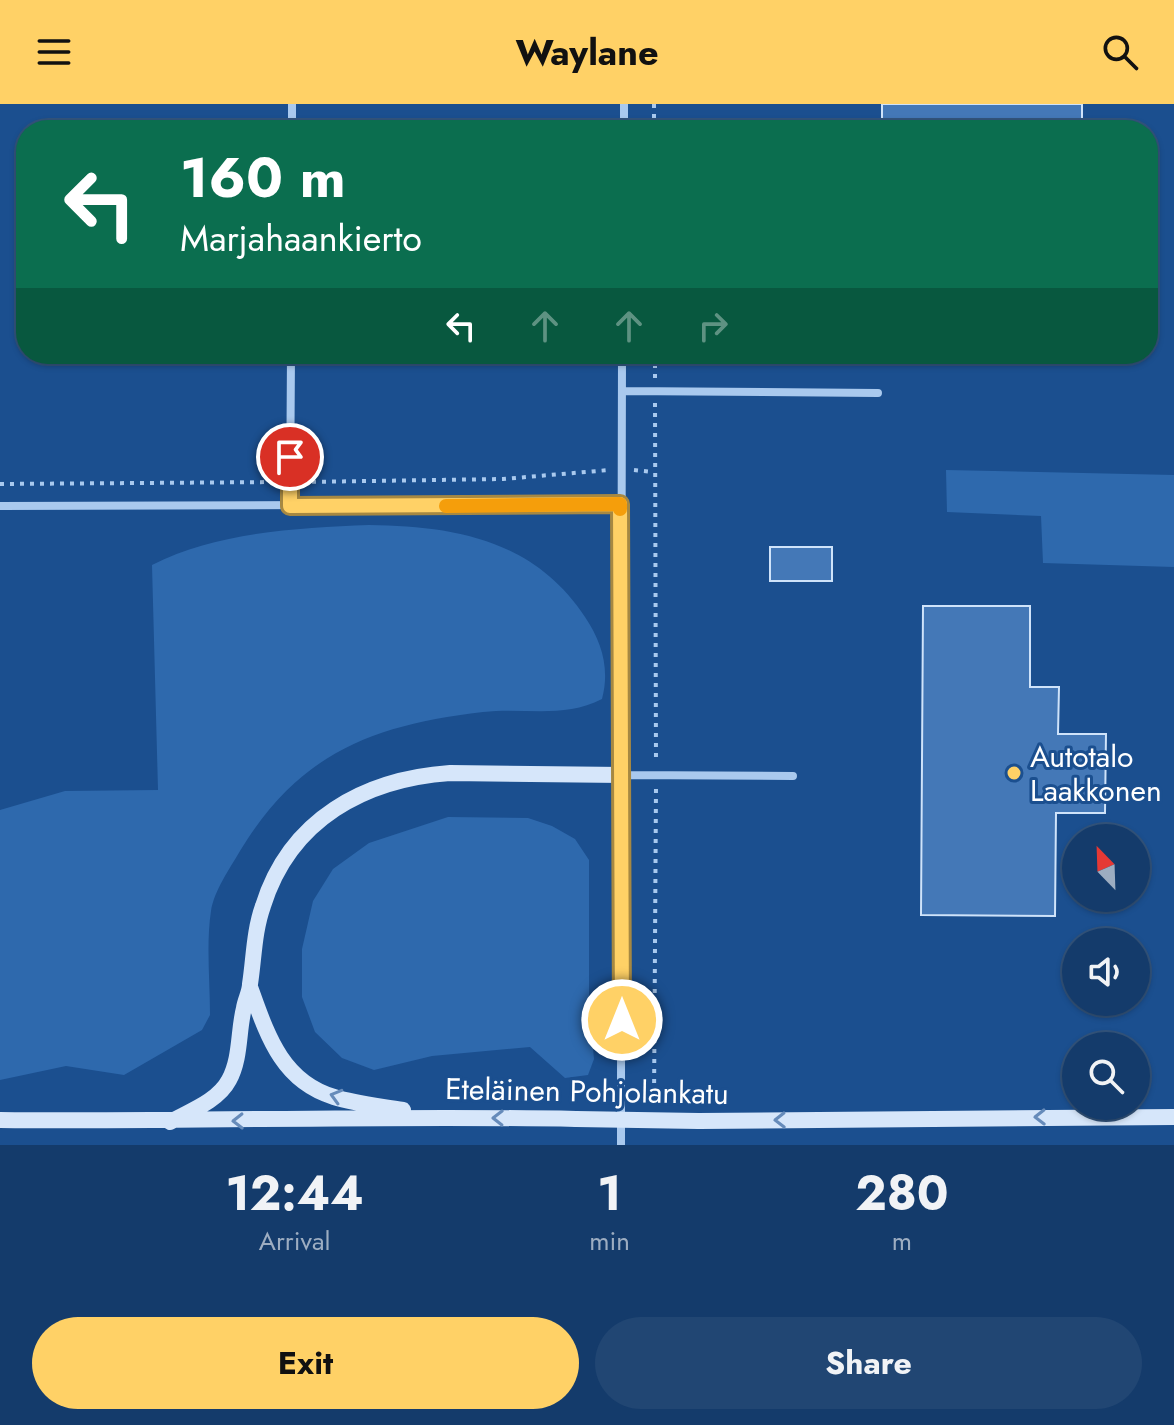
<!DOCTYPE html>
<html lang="en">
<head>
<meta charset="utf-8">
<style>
	:root { --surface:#143b6b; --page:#214673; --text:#f1f3f6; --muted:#9dadc1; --line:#33557e; --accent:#ffd166 }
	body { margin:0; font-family:Jost,sans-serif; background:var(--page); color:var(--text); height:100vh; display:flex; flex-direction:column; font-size:30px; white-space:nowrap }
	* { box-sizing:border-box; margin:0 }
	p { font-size:26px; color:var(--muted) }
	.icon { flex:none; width:44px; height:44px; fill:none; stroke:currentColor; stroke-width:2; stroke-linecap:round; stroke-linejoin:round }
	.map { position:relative; height:1041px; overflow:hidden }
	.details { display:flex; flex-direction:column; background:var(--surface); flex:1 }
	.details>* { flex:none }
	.banner { position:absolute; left:16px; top:16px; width:1142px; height:244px; border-radius:32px; box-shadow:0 2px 6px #0004,0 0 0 2px var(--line); background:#0b6e4f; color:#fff; overflow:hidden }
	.needle { width:52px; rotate:337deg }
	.buttons { position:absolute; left:1062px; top:720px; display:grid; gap:16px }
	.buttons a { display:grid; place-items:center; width:88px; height:88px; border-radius:50%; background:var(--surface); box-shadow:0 2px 6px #0004,0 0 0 2px var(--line); font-size:40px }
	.pin { position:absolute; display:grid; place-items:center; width:68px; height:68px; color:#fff; margin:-34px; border:4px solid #fff; border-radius:50%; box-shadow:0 2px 8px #0007 }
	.me { position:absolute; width:88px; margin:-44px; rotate:0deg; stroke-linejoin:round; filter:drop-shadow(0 0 6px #0008) }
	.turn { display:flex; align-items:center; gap:28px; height:168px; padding:0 32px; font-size:36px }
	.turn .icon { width:104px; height:104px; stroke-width:2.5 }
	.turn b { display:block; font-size:56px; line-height:68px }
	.lanes { display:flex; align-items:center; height:76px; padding:0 32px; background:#0003; justify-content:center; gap:40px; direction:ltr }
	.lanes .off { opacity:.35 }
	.eta { display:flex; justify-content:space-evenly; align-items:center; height:136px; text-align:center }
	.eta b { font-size:48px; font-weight:700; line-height:56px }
	.primary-button { display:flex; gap:16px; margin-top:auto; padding:16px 32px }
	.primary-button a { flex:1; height:92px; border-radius:48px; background:var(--accent); color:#111; font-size:32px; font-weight:700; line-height:92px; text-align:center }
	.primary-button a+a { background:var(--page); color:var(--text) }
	header { display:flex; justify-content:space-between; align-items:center; height:104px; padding:0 32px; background:var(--accent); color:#111; font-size:36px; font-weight:700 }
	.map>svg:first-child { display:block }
	.green { fill:#2e69ad }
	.building { fill:#4478b7; stroke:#cfe3fa; stroke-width:2 }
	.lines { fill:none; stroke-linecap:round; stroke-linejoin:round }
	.path { stroke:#a9c9ee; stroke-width:4; stroke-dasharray:4 6; stroke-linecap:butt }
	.street { stroke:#a9c9ee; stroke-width:8 }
	.secondary { stroke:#d6e6fa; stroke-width:16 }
	.secondary-bridge { stroke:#d6e6fa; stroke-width:16 }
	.oneway { stroke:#668bba }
	.route-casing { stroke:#a68842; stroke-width:20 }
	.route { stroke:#ffd166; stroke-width:14 }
	.slow { stroke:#f59e0b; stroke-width:14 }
	.poi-dot { fill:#ffd166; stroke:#1b4f8f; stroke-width:3 }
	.labels { text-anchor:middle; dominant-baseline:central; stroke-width:6; stroke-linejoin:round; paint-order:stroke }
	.poi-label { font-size:30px; fill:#fff; stroke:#1b4f8f; text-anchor:start }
	.street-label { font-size:30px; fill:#fff; stroke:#1b4f8f }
</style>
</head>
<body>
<header><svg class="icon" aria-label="menu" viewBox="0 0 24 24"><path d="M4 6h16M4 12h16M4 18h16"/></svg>Waylane<svg class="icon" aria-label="search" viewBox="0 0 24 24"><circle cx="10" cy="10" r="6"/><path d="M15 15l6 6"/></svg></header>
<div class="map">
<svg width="1174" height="1041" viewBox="0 0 1174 1041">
	<rect width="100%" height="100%" fill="#1b4f8f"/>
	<path class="green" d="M946,366L1174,371V463L1043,459L1041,412L947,408Z
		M369,421C455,422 534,436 585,513C602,538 610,565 602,595C563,615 524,603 483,608C373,621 299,649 240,747C230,764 214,787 211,807C206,840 210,877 210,911L202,926L124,971L66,962L0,976V706L65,687L158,686L152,461C217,428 297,424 369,421Z
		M448,713L528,714L552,722L575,735L589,756V901L594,955L588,971L565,974L530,943L432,952L374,966L342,954L315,928L302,893V845L313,797L333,765L369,739Z"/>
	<path class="building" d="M882,0H1082V26H882Z
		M852,250H963V255L852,257Z
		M770,443H832V477H770Z
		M923,502H1030V583H1059L1058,630H1106L1105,709H1056L1055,812L921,811Z"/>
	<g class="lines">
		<path class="path" d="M654,0V26
			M655,250V275
			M655,299L656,659
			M634,366L653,368
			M302,378L503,375L609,366
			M0,380L278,378
			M654,999L656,683"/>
		<path class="street" d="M292,26V0
			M624,26V0
			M622,287L878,289
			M0,402L620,400
			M290,402L291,250
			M623,671L793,672
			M621,1041C622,777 620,514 622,250"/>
		<path class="secondary" d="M250,883C267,930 281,977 334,993C356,1000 380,1002 403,1006
			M0,1016C192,1018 384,1011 576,1015
			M699,1017L1174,1013
			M170,1018C190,1007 218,997 229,976C241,954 238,927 244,904C245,896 250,888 250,880C254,854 254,827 263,802C290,715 365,675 450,669L623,671"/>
		<path class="secondary-bridge" d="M576,1015L699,1017"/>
	</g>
	<defs><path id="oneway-chevron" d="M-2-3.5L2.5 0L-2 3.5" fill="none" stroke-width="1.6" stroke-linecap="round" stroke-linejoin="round" transform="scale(2)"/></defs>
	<g class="oneway">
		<use href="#oneway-chevron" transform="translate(336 992) rotate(-164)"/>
		<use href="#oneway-chevron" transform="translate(1040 1013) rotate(179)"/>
		<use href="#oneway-chevron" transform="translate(498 1014) rotate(-179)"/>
		<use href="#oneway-chevron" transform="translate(780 1016) rotate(179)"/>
		<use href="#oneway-chevron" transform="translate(238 1017) rotate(179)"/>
	</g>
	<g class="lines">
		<g class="route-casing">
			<path id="route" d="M290,353V402L620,400L622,916"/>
		</g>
		<use href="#route" class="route"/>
		<path class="slow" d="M446,402L620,400V405"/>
	</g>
	<circle class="poi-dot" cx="1014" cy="669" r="8"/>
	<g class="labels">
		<g class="poi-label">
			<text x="1030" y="652">Autotalo<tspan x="1030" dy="34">Laakkonen</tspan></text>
		</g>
		<g class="street-label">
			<text transform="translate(587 987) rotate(1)">Eteläinen Pohjolankatu</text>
		</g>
	</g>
</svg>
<div class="buttons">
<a><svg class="needle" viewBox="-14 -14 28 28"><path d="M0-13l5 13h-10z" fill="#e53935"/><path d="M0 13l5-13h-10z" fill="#9dadc1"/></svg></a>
<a><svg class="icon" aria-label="sound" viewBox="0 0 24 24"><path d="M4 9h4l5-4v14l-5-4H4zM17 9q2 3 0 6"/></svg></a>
<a><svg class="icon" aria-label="search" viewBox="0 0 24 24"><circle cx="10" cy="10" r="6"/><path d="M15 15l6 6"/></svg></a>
</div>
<div class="pin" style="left:290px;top:353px;background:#d93025"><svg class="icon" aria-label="arrive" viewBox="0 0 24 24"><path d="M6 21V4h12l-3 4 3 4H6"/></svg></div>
<svg class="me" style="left:622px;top:916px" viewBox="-20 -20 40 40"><circle r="17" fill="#ffd166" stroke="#fff" stroke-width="3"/><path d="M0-11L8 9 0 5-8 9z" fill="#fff"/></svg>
<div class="banner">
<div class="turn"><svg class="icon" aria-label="left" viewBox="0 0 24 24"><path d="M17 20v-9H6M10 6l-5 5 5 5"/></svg><div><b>160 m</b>Marjahaankierto</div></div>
<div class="lanes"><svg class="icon" aria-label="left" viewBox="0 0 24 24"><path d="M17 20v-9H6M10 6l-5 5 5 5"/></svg><svg class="icon off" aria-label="ahead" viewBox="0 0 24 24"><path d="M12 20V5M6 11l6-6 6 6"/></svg><svg class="icon off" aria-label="ahead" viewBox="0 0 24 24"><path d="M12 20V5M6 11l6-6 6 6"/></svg><svg class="icon off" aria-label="right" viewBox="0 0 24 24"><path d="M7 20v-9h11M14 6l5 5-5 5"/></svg></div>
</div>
</div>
<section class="details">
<div class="eta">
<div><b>12:44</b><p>Arrival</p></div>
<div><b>1</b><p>min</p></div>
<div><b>280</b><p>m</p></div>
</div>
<div class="primary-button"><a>Exit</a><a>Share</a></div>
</section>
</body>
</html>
